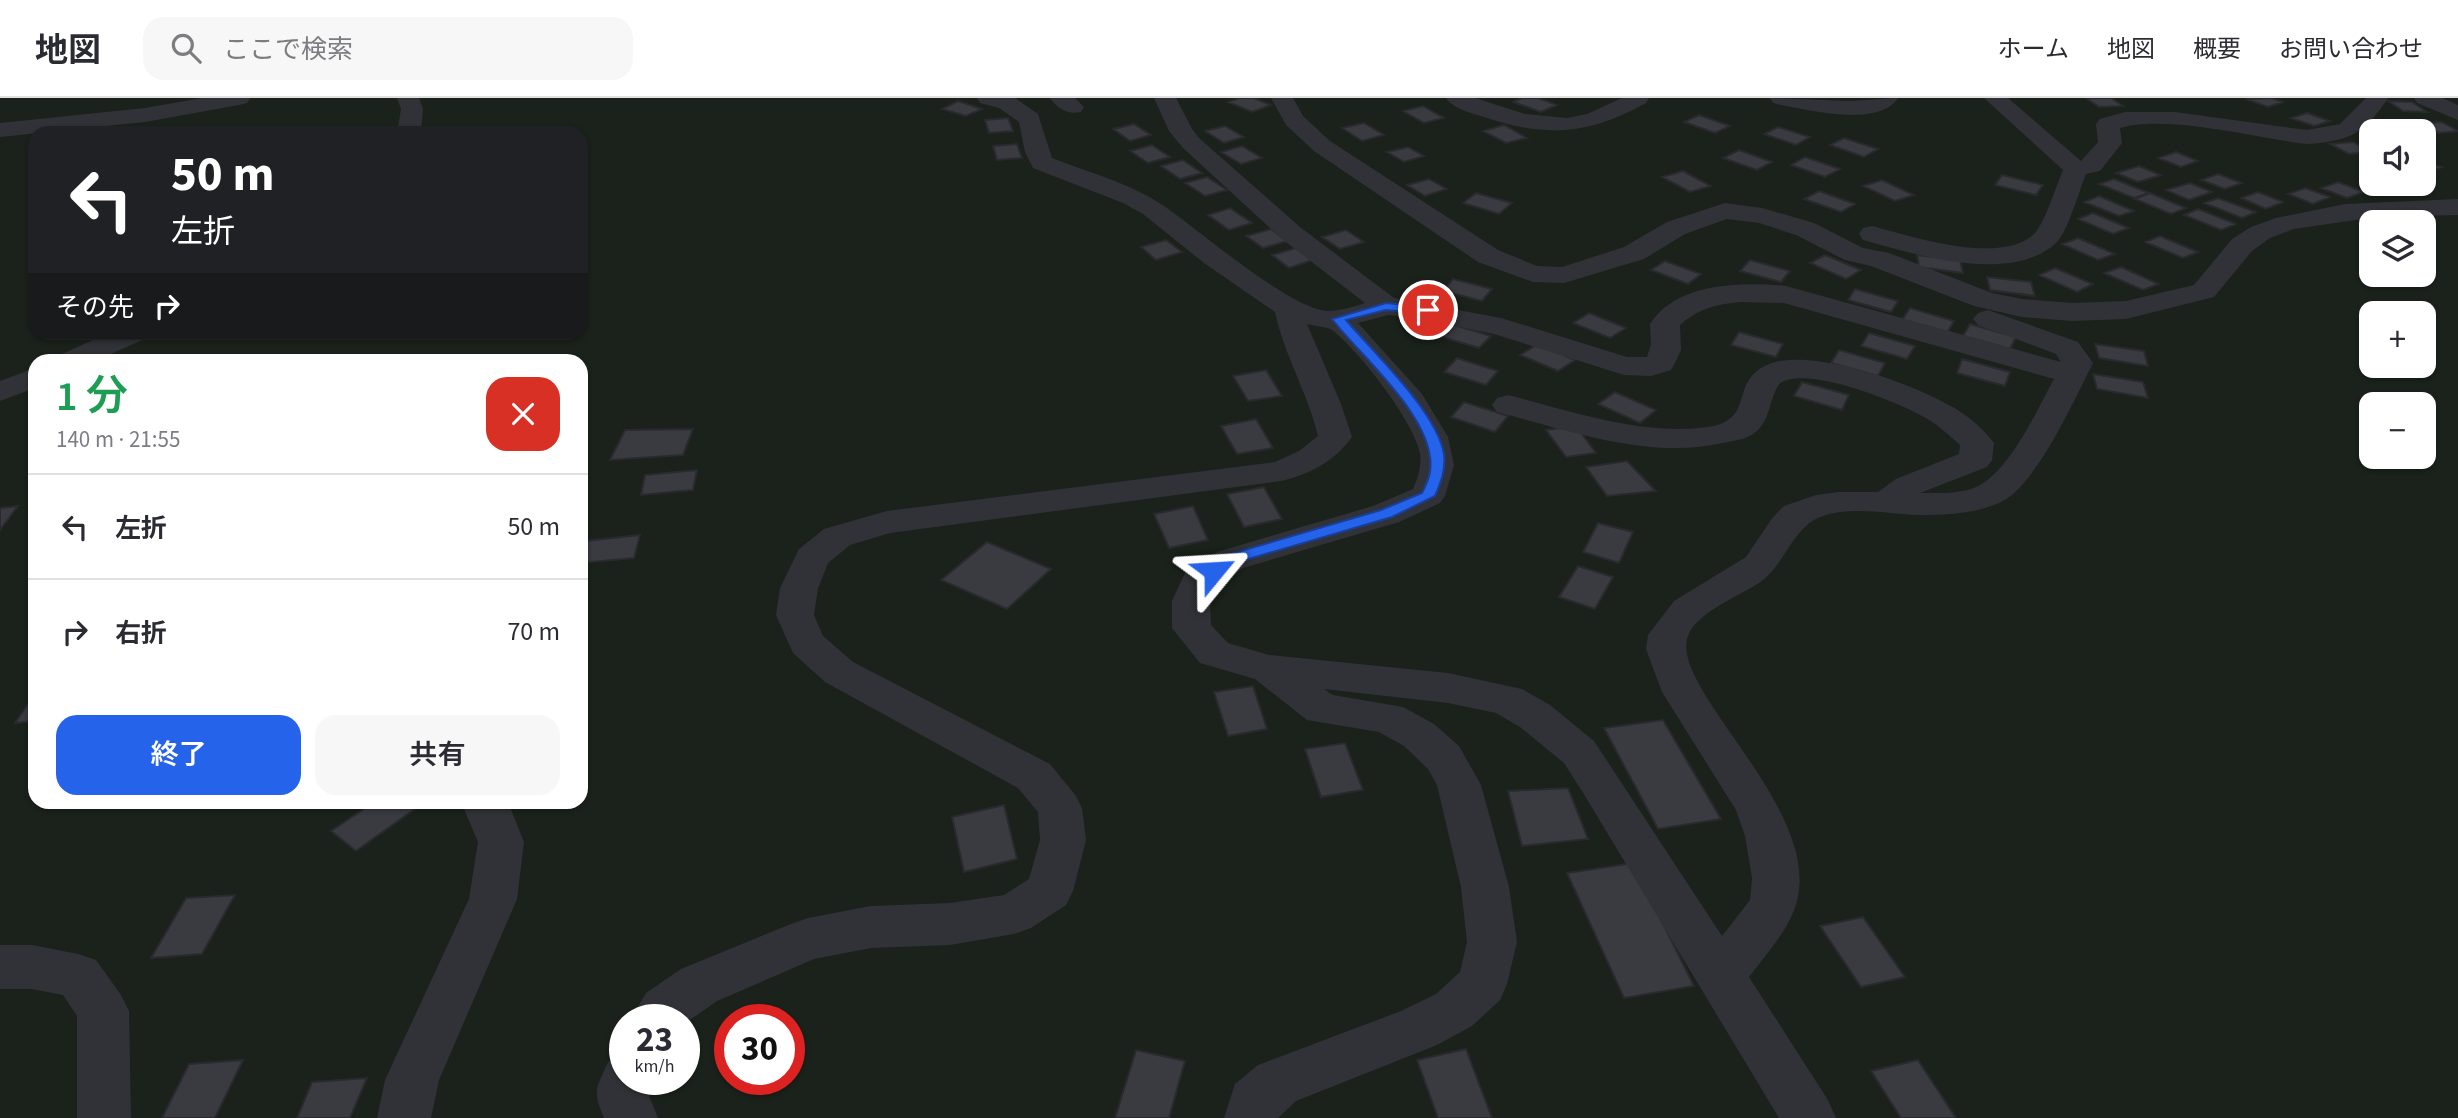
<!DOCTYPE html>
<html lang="ja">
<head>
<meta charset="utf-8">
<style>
	:root { --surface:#fff; --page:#f7f7f7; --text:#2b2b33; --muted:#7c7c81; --line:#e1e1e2; --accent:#2563eb }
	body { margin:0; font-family:"Source Sans 3","Noto Sans JP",sans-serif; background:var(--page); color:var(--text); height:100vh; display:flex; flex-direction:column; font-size:26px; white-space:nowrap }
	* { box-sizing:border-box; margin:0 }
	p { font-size:23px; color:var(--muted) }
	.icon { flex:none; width:38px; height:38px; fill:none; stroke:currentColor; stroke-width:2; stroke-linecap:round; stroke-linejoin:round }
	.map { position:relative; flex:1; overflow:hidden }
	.panel { position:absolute; left:28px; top:256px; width:560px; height:455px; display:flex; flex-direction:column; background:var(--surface); border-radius:21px; box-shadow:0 2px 5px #0004 }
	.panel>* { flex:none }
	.top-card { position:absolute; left:28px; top:28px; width:560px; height:214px; border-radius:21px; box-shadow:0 2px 5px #0004; background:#202124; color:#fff; overflow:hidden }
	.tools { position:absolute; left:2359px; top:21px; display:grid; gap:14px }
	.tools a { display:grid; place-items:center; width:77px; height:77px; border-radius:14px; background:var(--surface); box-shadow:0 2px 5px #0004; font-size:35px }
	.speed { position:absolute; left:609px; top:906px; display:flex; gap:14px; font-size:35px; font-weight:700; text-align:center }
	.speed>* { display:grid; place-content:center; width:91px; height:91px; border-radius:50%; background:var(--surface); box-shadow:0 2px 5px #0004; line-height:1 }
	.speed small { font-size:18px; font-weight:400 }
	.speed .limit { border:10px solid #d22; background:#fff; color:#111 }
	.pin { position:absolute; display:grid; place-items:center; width:60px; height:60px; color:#fff; margin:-30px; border:4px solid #fff; border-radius:50%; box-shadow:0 2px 7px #0007 }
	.me { position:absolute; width:77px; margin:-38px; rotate:63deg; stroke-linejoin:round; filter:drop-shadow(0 0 5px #0008) }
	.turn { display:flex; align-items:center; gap:24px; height:147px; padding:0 28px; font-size:32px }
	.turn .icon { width:91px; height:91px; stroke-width:2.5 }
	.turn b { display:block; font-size:49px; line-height:60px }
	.then { display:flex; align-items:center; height:66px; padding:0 28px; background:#0003; gap:14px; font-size:26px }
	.round { display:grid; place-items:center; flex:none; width:74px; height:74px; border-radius:21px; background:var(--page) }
	.headline { display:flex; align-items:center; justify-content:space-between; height:119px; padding:0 28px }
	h1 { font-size:42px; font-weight:600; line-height:52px; color:#1e9e55 }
	.primary-button { display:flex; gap:14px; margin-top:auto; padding:14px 28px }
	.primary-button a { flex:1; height:80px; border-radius:21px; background:var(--accent); color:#fff; font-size:28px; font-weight:600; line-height:80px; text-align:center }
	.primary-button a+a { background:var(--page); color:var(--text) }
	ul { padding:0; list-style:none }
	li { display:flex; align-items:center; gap:21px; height:105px; padding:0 28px; border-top:2px solid var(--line) }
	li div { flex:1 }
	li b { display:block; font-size:26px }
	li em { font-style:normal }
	header { display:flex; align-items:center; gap:42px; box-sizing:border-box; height:98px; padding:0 35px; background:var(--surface); border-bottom:2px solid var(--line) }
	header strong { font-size:33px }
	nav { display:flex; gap:38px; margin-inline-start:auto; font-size:24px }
	.search { width:490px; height:63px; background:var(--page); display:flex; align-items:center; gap:18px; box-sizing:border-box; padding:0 24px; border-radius:21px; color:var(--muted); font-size:26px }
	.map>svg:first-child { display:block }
	.green { fill:#1a221b; fill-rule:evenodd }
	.building { fill:#393b40; stroke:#2a2a2e; stroke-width:2 }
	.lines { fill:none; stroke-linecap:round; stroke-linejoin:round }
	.minor { fill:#313237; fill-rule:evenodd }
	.route { fill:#2563eb; stroke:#184099; stroke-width:2 }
</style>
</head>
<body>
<header>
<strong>地図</strong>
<div class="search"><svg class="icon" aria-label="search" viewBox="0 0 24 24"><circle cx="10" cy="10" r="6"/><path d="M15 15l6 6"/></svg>ここで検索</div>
<nav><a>ホーム</a><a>地図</a><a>概要</a><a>お問い合わせ</a></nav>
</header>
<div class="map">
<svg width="2458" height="1020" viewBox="0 0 2458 1020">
	<rect width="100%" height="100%" fill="#101012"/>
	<path class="green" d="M0,0H2458V1020H0ZM2371,33H2424V86H2371ZM35,35H581V234H35ZM2371,124H2424V177H2371ZM2371,215H2424V268H2371ZM35,262H581V704H35ZM2371,306H2424V359H2371ZM625,922H684V982H625ZM730,922H789V982H730Z"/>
	<path class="building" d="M1239,0H1254L1271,7L1252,14L1228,4Z
		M1522,0H1538L1557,7L1541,14L1513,4Z
		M2086,0H2111L2123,8L2099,9Z
		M2271,0L2283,4L2268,9L2246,1Z
		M958,3L982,11L966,18L942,11Z
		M2388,3L2412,4L2427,14L2403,13Z
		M1423,8L1444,20L1424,25L1403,13Z
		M2307,15L2330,23L2314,28L2291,20Z
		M1699,17L1730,28L1715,35L1684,24Z
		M1008,20L1013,33L989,35L985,22Z
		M2442,24L2458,33L2439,35L2420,25Z
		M1364,25L1384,37L1362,43L1342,30Z
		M1134,26L1151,37L1130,43L1113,31Z
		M1504,27L1527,40L1506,45L1483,33Z
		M1225,28L1244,39L1224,45L1205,33Z
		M2401,28L2413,33H2385L2378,30Z
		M1778,29L1810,39L1796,47L1764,36Z
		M1844,40L1878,51L1864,59L1830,47Z
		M2353,44L2371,54L2349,56L2330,46Z
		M1017,46L1022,60L997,62L993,48Z
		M1152,47L1170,59L1148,65L1130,53Z
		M1242,48L1262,60L1241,66L1221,54Z
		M1408,49L1424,58L1404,64L1387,54Z
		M1739,52L1772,64L1757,72L1723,60Z
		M2176,54L2198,63L2181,69L2158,60Z
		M1805,59L1840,71L1825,79L1791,67Z
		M1183,62L1202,75L1180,81L1161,68Z
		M2424,63L2442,69L2426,75L2424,74Z
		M2139,68L2161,77L2138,84L2116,75Z
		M1683,73L1711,88L1690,94L1662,79Z
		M2218,76L2242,85L2225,91L2201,82Z
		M2002,77L2043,87L2036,97L1995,87Z
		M1207,79L1227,92L1205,98L1185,85Z
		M1429,81L1447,91L1425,98L1407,87Z
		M2114,81L2149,95L2134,100L2099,86Z
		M1882,82L1914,97L1895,103L1863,88Z
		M2338,84L2364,94L2347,100L2321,90Z
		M2190,85L2212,94L2189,102L2166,92Z
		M2305,90L2330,99L2313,106L2288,96Z
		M1819,93L1855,106L1841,114L1804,101Z
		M2258,94L2283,104L2266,111L2241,100Z
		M1476,95L1512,105L1499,116L1463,105Z
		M2150,95L2186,110L2171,116L2135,101Z
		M2099,98L2134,113L2119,118L2084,104Z
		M2218,100L2256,114L2242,120L2204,105Z
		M1230,110L1252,125L1229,132L1208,117Z
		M2198,111L2236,126L2221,132L2184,117Z
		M2093,115L2129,130L2113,136L2078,121Z
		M1271,131L1287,143L1263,150L1246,138Z
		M1346,132L1364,144L1340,151L1322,139Z
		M2160,138L2198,154L2183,160L2145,144Z
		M2078,140L2115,156L2098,162L2062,146Z
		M1166,142L1182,154L1156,162L1141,149Z
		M1296,150L1313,162L1289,170L1272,157Z
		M1825,157L1861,172L1846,181L1810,165Z
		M1917,157L1960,162L1963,175L1919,169Z
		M1750,162L1790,173L1781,184L1740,173Z
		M1665,163L1701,176L1688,186L1651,172Z
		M2121,169L2159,186L2143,192L2104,175Z
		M2055,170L2093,186L2077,194L2039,177Z
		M1987,179L2031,184L2035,198L1990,192Z
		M1453,181L1492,191L1482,203L1443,193Z
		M1855,191L1898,203L1891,214L1848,202Z
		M1910,210L1954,223L1947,235L1902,222Z
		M1589,215L1626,230L1610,240L1573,225Z
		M1451,226L1491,238L1479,250L1439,238Z
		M1970,226L2016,239L2010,251L1963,238Z
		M1739,234L1783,246L1776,259L1731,247Z
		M1869,235L1915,248L1907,261L1861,248Z
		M1538,246L1575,262L1558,273L1520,257Z
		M2095,246L2144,253L2148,268L2099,260Z
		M1839,252L1885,265L1878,278L1831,265Z
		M1457,260L1498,273L1486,287L1444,274Z
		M1962,261L2010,274L2005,288L1957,275Z
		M1266,272L1282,298L1248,303L1233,278Z
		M2093,276L2143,284L2148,300L2097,291Z
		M1802,284L1849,297L1842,312L1794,298Z
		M1615,294L1656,312L1640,325L1598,306Z
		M1464,304L1508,318L1495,334L1451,319Z
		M1256,321L1273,350L1237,356L1221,328Z
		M1576,328L1596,355L1566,359L1546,332Z
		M693,331L683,357L610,362L625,332Z
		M1627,363L1656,393L1607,398L1586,369Z
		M697,372L693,392L641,397L645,377Z
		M1264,389L1282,421L1244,429L1227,396Z
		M18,408L0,432V410Z
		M1193,408L1208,442L1169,450L1154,416Z
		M1598,425L1633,434L1619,465L1583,454Z
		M640,437L634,460L581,465L585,443Z
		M987,444L1051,471L1007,511L941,482Z
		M1578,468L1613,479L1595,511L1559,499Z
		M1253,588L1267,631L1228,638L1214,594Z
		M35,596V623L15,625Z
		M1663,622L1721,721L1658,731L1604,630Z
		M1345,645L1363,692L1321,699L1305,651Z
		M1568,690L1588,741L1522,748L1508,693Z
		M374,704H412L419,708L356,753L331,733Z
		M1004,707L1017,761L964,774L952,719Z
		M1633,765L1694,888L1624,900L1567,775Z
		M235,797L202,856L151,860L186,800Z
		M1863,819L1905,879L1861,889L1820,828Z
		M1466,951L1492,1020H1438L1417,962Z
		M1136,952L1185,963L1169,1020H1115Z
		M243,962L215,1020H162L189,966Z
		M1918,962L1956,1020H1901L1871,973Z
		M367,980L350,1020H297L312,984Z"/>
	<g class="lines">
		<path class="minor" d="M202,0H250L247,5L239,7L145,24L0,39V25L145,10Z
			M397,0H419L423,11L421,35H397L401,11Z
			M977,0H1015L1038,16L1052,60C1088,74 1129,85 1161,106C1196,129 1290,212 1328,213C1340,213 1353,209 1365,205L1282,141L1183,50L1169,33L1154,0H1176L1192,31L1199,40L1300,129L1394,200L1501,220L1627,259H1647L1651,246L1650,226C1677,184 1742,184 1786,188L2061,264L2056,256L1978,227L1973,221L1978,215L1988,212L2078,244L2093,265C2075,300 2036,388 2001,404C1975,416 1945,417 1918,417C1888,416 1852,408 1823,418C1792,428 1786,467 1759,485C1739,498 1697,514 1688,538C1668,590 1821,708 1797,803C1790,831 1766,856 1749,879L1828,1002L1836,1020H1779L1585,698L1564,665L1520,629L1496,615L1448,605L1324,591L1333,597L1403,609L1434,626L1459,648L1481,687L1509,789L1517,844L1507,886L1500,902L1472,928L1437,947L1296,1003L1278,1020H1224L1235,986L1258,967L1401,913L1436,896L1460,874L1467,844L1461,789L1437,687L1428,671L1404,648L1379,634L1307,622L1255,581L1200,565L1172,530V503L1185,475L1217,454L1373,408L1413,391C1418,380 1422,367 1420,355C1413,322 1359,253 1332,232C1328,229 1314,228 1307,226L1341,306L1352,339C1334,364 1310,376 1281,383L890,435L850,447L828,465L818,490L814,517L823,538L853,564L1050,666L1076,698L1082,710L1086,742L1073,793L1066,807L1031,830L1014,836L950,847L871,850L814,861L717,903L684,926V922H630L646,895L681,871L791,826L808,820L871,808L950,805L1004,797L1029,781L1040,742L1038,714L1018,690L825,584L793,555L776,517L780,490L799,451L824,431L887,413L1275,364L1299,353L1318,338C1308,295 1284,257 1275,214L1204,165L1143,116L1123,105L1033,70L1025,54L1019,24L999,10L980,5ZM1740,204L1784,205L2054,281C2037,312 2008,377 1974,390C1957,396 1938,395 1920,395L1987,369L1992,362L1994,345C1983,330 1966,316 1949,307C1911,285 1800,244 1761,270C1731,289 1754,322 1708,329C1642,338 1571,313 1508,297L1497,300L1492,307L1497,314C1568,332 1648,362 1723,345C1733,343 1744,342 1753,336C1772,323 1768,301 1780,285C1808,267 1898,304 1926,320C1938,327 1949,337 1960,347L1959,356L1896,381L1878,394H1839L1816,397L1784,408L1773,419L1746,459L1674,503L1648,537L1646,551L1662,594L1736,712L1745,738L1752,780L1750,802L1722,838L1594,643L1550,607L1522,591L1448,575L1269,557L1228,545L1211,527L1210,503L1215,490L1243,470L1399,424L1440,405L1445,398L1454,367L1448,339L1422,296L1358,225L1388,217L1411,219L1494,236L1624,277L1651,278L1671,272L1675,265L1681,252L1680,227C1697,211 1717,206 1740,204Z
			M1050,0H1075L1084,9L1081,14C1068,17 1058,11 1050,0Z
			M1271,0H1293L1303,18L1330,43L1498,152L1537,168L1562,169L1624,149L1667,124L1725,105L1762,110L1814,125L1863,150L1889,155L1992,195L2022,201L2072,205L2126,203L2194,187L2232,141L2251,129L2276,120L2345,106L2458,101V117L2376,119L2294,131L2270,140L2252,153L2214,199L2126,221L2072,223L2022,219L1974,208L1871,168L1845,162L1796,137L1759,125L1727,121L1685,136L1644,161L1564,185L1533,184L1478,164L1314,53L1286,27Z
			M1446,0H1475L1525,16L1567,20L1587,16L1622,0H1649L1646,5C1589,37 1546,40 1484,19C1472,15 1453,11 1446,0Z
			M1770,0L1850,3L1898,0C1878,30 1810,12 1781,7L1773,5Z
			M1984,0H2008L2081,63L2098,44L2096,26L2100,21L2125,14H2175L2307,32L2340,26L2366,0H2388C2364,36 2350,43 2307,46C2256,40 2167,16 2120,30L2122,45L2100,73L2086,76C2079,93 2068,134 2056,145C2011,187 1914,156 1863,142L1859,136L1863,130L1872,128C1911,138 2000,168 2034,136C2045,125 2056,88 2063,72Z
			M2414,0H2443L2458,7V22L2417,5Z
			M111,234H151L147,240L97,262H58L62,256Z
			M35,270V290L0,303V283Z
			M461,704H508L524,744L517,801L439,982L431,1020H377L385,982L469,801L478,744Z
			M0,847H32L78,856L96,862L121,897L129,913L131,1020H77V918L63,897L32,891H0Z
			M625,958V982H654L649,998L658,1020H604C592,991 596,992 608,964Z"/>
	</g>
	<path class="route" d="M1386,205L1428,209L1434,212L1428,216L1386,212L1346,222C1374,255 1437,314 1444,356C1446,371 1441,384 1435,398L1392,419L1235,465L1219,477H1209L1206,473L1224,458L1381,412L1422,395C1425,389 1429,381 1430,374C1438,322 1361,259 1332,221Z"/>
</svg>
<div class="tools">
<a><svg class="icon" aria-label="sound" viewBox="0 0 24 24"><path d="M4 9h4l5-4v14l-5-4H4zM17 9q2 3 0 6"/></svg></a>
<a><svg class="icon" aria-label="layers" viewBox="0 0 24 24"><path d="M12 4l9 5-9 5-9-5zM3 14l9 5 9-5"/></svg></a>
<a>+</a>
<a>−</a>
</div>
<div class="speed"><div>23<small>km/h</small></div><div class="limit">30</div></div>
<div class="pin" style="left:1428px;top:212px;background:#d93025"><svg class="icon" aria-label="arrive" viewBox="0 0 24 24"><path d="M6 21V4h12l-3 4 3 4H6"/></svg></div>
<svg class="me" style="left:1214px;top:473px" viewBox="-20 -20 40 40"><path d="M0-17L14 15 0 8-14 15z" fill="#2563eb" stroke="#fff" stroke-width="4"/></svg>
<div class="top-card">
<div class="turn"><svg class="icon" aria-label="left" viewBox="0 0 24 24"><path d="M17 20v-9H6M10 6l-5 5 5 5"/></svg><div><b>50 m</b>左折</div></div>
<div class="then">その先<svg class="icon" aria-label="right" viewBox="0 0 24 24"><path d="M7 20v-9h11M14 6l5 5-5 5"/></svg></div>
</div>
<section class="panel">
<div class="headline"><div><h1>1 分</h1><p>140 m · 21:55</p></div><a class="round" style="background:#d93025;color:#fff"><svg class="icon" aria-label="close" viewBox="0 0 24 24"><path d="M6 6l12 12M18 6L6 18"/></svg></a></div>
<ul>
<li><svg class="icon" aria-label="left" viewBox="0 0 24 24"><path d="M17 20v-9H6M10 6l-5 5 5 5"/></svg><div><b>左折</b></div><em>50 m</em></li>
<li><svg class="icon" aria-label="right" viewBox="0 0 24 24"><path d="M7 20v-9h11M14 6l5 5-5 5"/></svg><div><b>右折</b></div><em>70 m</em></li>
</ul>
<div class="primary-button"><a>終了</a><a>共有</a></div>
</section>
</div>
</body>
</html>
